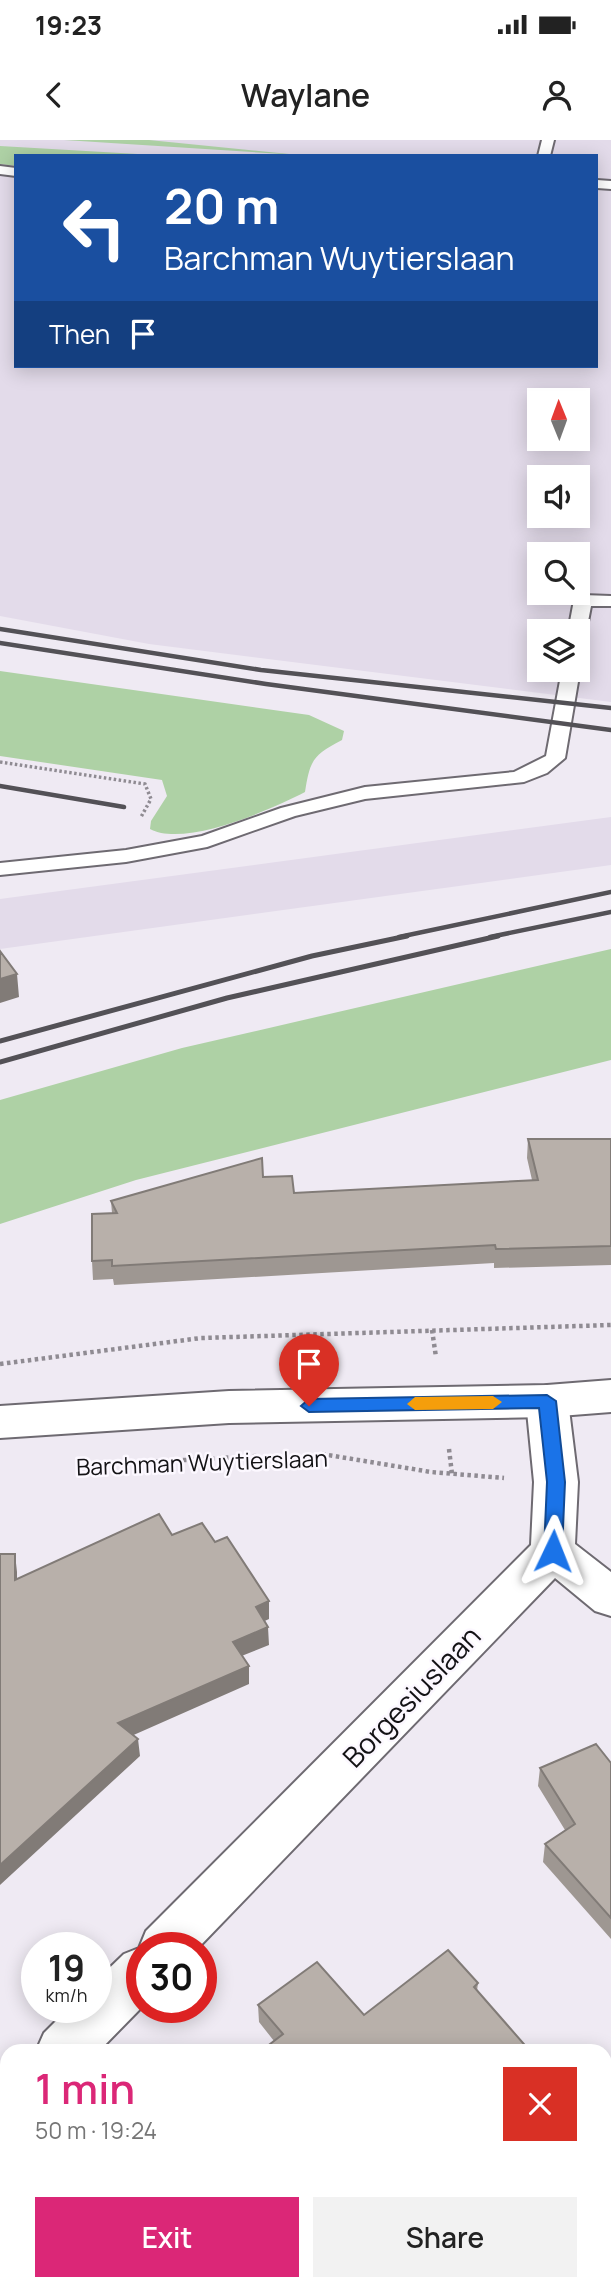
<!DOCTYPE html>
<html lang="en">
<head>
<meta charset="utf-8">
<style>
	:root { --surface:#fff; --page:#f2f2f2; --text:#222; --muted:#767676; --accent:#db2777 }
	body { margin:0; font-family:Manrope,sans-serif; background:var(--page); color:var(--text); height:100vh; display:flex; flex-direction:column; font-size:26px; white-space:nowrap }
	* { box-sizing:border-box; margin:0 }
	p { font-size:23px; color:var(--muted) }
	.icon { flex:none; width:38px; height:38px; fill:none; stroke:currentColor; stroke-width:2; stroke-linecap:round; stroke-linejoin:round }
	.map { position:relative; flex:1; overflow:hidden }
	.sheet { position:absolute; left:0px; top:1904px; width:612px; height:247px; display:flex; flex-direction:column; background:var(--surface); border-radius:21px 21px 0 0; box-shadow:0 4px 18px #0003 }
	.sheet>* { flex:none }
	.hud { position:absolute; left:14px; top:14px; width:584px; height:214px; border-radius:0px; box-shadow:0 4px 18px #0003; background:#1a4fa0; color:#fff; overflow:hidden }
	.needle { width:46px; rotate:359deg }
	.tools { position:absolute; left:527px; top:248px; display:grid; gap:14px }
	.tools a { display:grid; place-items:center; width:63px; height:63px; border-radius:0px; background:var(--surface); box-shadow:0 4px 18px #0003; font-size:35px }
	.speed { position:absolute; left:21px; top:1792px; display:flex; gap:14px; font-size:35px; font-weight:700; text-align:center }
	.speed>* { display:grid; place-content:center; width:91px; height:91px; border-radius:50%; background:var(--surface); box-shadow:0 4px 18px #0003; line-height:1 }
	.speed small { font-size:18px; font-weight:400 }
	.speed .limit { border:10px solid #d22; background:#fff; color:#111 }
	.pin { position:absolute; display:grid; place-items:center; width:60px; height:60px; color:#fff; margin:-72px -30px; border-radius:50% 50% 50% 0; rotate:-45deg; box-shadow:0 0 7px #0007 }
	.pin .icon { rotate:45deg }
	.me { position:absolute; width:77px; margin:-38px; rotate:2deg; stroke-linejoin:round; filter:drop-shadow(0 0 5px #0008) }
	.turn { display:flex; align-items:center; gap:24px; height:147px; padding:0 35px; font-size:32px }
	.turn .icon { width:91px; height:91px; stroke-width:2.5 }
	.turn b { display:block; font-size:49px; line-height:60px }
	.then { display:flex; align-items:center; height:66px; padding:0 35px; background:#0003; gap:14px; font-size:26px }
	.round { display:grid; place-items:center; flex:none; width:74px; height:74px; border-radius:0px; background:var(--page) }
	.headline { display:flex; align-items:center; justify-content:space-between; height:119px; padding:0 35px }
	h1 { font-size:42px; font-weight:600; line-height:52px; color:var(--accent) }
	.action { display:flex; gap:14px; margin-top:auto; padding:14px 35px }
	.action a { flex:1; height:80px; border-radius:0px; background:var(--accent); color:#fff; font-size:28px; font-weight:600; line-height:80px; text-align:center }
	.action a+a { background:var(--page); color:var(--text) }
	.status { display:flex; justify-content:space-between; align-items:center; height:49px; padding:0 35px; background:var(--surface); direction:ltr }
	.status svg { height:19px; fill:currentColor }
	header { display:flex; justify-content:space-between; align-items:center; height:91px; padding:0 35px; background:var(--surface); font-size:32px; font-weight:600 }
	.map>svg:first-child { display:block }
	.built { fill:#e3dbea; fill-rule:evenodd }
	.green { fill:#aed1a5 }
	.lines { fill:none; stroke-linecap:round; stroke-linejoin:round }
	.lane-casing { stroke:#6e6a71; stroke-width:4 }
	.street-casing { stroke:#6e6a71; stroke-width:4 }
	.secondary-casing { stroke:#6e6a71; stroke-width:4 }
	.path-far1 { stroke:#8f8b92; stroke-width:3.5; stroke-dasharray:2.5 2.5; stroke-linecap:butt }
	.path { stroke:#8f8b92; stroke-width:4.5; stroke-dasharray:3.5 3.5; stroke-linecap:butt }
	.lane { fill:#fff; fill-rule:evenodd }
	.street { fill:#fff; fill-rule:evenodd }
	.secondary { fill:#fff; fill-rule:evenodd }
	.rail-far1 { stroke:#535156; stroke-width:4.5 }
	.rail { stroke:#535156; stroke-width:5 }
	.wall { fill:#9e9792 }
	.shaded-wall { fill:#817b77 }
	.building { fill:#b8b0aa; stroke:#817b77; stroke-width:2 }
	.route { fill:#1a73e8; stroke:#114b97; stroke-width:2 }
	.slow { fill:#f59e0b }
	.labels { text-anchor:middle; dominant-baseline:central; stroke-width:5; stroke-linejoin:round; paint-order:stroke }
	.street-label { font-size:23px; fill:#131215; stroke:#fcf8ff }
	.near-street-label { font-size:28px; fill:#131215; stroke:#fcf8ff }
</style>
</head>
<body>
<div class="status"><b>19:23</b><svg viewBox="0 0 49 12"><path d="M0 12V9h3v3zM5 12V6h3v6zM10 12V3h3v9zM15 12V0h3v12zM26 1h20v11H26zM47 4h2v5h-2z"/></svg></div>
<header><svg class="icon" aria-label="back" viewBox="0 0 24 24"><path d="M15 5l-7 7 7 7"/></svg>Waylane<svg class="icon" aria-label="person" viewBox="0 0 24 24"><circle cx="12" cy="8" r="4"/><path d="M4 21q1-7 8-7t8 7"/></svg></header>
<div class="map">
<svg width="611" height="2150" viewBox="0 0 611 2150">
	<rect width="100%" height="100%" fill="#efeaf3"/>
	<path class="built" d="M0,0H611V562L149,504L0,476ZM16,16H597V226H16ZM539,261H578V299H539ZM539,338H578V376H539ZM539,415H578V453H539ZM539,492H578V530H539Z
		M611,677V725L0,809V759Z"/>
	<path class="green" d="M64,0H149L299,15Z
		M0,6L172,16H16V26L0,24Z
		M0,531L309,575L344,591L342,600C313,615 310,620 305,652C272,669 185,708 150,689L151,681L167,656L162,640L0,616Z
		M611,809V920L136,1040L0,1084V960L182,908Z"/>
	<g class="lines">
		<g class="lane-casing">
			<path id="lane" d="M542,0H554L550,16H538Z
				M0,26L16,28V36L0,34Z
				M597,40L611,41V49L597,48Z
				M583,455L611,456V466H591L586,492L578,497V492H568L574,460Z
				M578,526L580,530L565,618L547,633L524,642L365,659L295,676L207,707L126,722L0,735V723L126,710L202,696L281,668L365,647L514,632L546,616L562,530H578Z"/>
		</g>
		<g class="street-casing">
			<path id="street" d="M547,1245L562,1250L568,1261L578,1342L575,1404L611,1432V1476L595,1471L555,1438L198,1808H142V1867L99,1911H36L44,1893L70,1867H96V1841L124,1814L139,1808L146,1791L531,1405L534,1342L526,1261L532,1250Z
				M7,1940V1997L0,1999V1943Z
				M145,2144H204L207,2150H148Z"/>
		</g>
		<g class="secondary-casing">
			<path id="secondary" d="M611,1240V1272L547,1277L229,1283L0,1298V1266L229,1251L547,1245Z"/>
		</g>
		<path class="path-far1" d="M0,622L145,644L151,659L141,677"/>
		<path class="path" d="M432,1190L436,1217
			M0,1224L201,1198L611,1185
			M449,1309L452,1334
			M322,1314L431,1332L504,1338
			M148,1322L258,1316"/>
		<use href="#lane" class="lane"/>
		<use href="#street" class="street"/>
		<use href="#secondary" class="secondary"/>
		<path class="rail-far1" d="M0,489L261,530L611,568
			M0,503L266,544L611,590
			M0,646L124,667
			M399,797L611,752
			M490,797L611,772"/>
		<path class="rail" d="M0,901L312,816L407,796
			M0,922L227,858L498,796"/>
	</g>
	<path class="wall" d="M528,999H611V1125L494,1128V1123L114,1145L113,1139L93,1140L92,1121L112,1073L111,1061L263,1037L294,1053L532,1040L527,1018Z
		M611,1623V1799L543,1722L545,1704L565,1690L538,1646L540,1628Z
		M478,1843L477,1851L274,1901L259,1882L258,1865L364,1875Z
		M478,2144H606L611,2150H483Z"/>
	<path class="shaded-wall" d="M17,834L19,857L0,863V839Z
		M15,1414L17,1432V1458L15,1440Z
		M269,1461V1479L256,1485V1467Z
		M268,1487L269,1505L234,1519L233,1502Z
		M249,1526V1544L120,1601L118,1583Z
		M138,1599L140,1616L0,1745V1725Z"/>
	<path class="building" d="M0,811L17,834L0,839Z
		M528,999H611V1106L496,1109L495,1105L112,1126V1120L92,1121V1074L117,1073L111,1061L262,1018L263,1037L292,1036L294,1053L538,1040Z
		M159,1374L172,1395L202,1383L215,1402L227,1397L269,1461L256,1467L268,1487L233,1502L249,1526L118,1583L138,1599L0,1725V1414H15V1440Z
		M596,1604L611,1623V1778L545,1704L575,1684L540,1628Z
		M448,1810L478,1843L474,1847L530,1911H261L283,1894L258,1865L317,1822L364,1875Z
		M606,2130L611,2137V2150H498L493,2144H606Z"/>
	<path class="route" d="M547,1255L556,1261L565,1342L562,1411L553,1418L544,1411L547,1342L539,1268L309,1272L301,1266L309,1259Z"/>
	<path class="slow" d="M493,1256L502,1262L493,1269L415,1270L407,1264L415,1257Z"/>
	<g class="labels">
		<g class="street-label">
			<text transform="translate(202 1322) rotate(-2)">Barchman Wuytierslaan</text>
		</g>
		<g class="near-street-label">
			<text transform="translate(411 1556) rotate(-46)">Borgesiuslaan</text>
		</g>
	</g>
</svg>
<div class="tools">
<a><svg class="needle" viewBox="-14 -14 28 28"><path d="M0-13l5 13h-10z" fill="#e53935"/><path d="M0 13l5-13h-10z" fill="#767676"/></svg></a>
<a><svg class="icon" aria-label="sound" viewBox="0 0 24 24"><path d="M4 9h4l5-4v14l-5-4H4zM17 9q2 3 0 6"/></svg></a>
<a><svg class="icon" aria-label="search" viewBox="0 0 24 24"><circle cx="10" cy="10" r="6"/><path d="M15 15l6 6"/></svg></a>
<a><svg class="icon" aria-label="layers" viewBox="0 0 24 24"><path d="M12 4l9 5-9 5-9-5zM3 14l9 5 9-5"/></svg></a>
</div>
<div class="speed"><div>19<small>km/h</small></div><div class="limit">30</div></div>
<div class="pin" style="left:309px;top:1266px;background:#d93025"><svg class="icon" aria-label="arrive" viewBox="0 0 24 24"><path d="M6 21V4h12l-3 4 3 4H6"/></svg></div>
<svg class="me" style="left:553px;top:1411px" viewBox="-20 -20 40 40"><path d="M0-17L14 15 0 8-14 15z" fill="#1a73e8" stroke="#fff" stroke-width="4"/></svg>
<div class="hud">
<div class="turn"><svg class="icon" aria-label="left" viewBox="0 0 24 24"><path d="M17 20v-9H6M10 6l-5 5 5 5"/></svg><div><b>20 m</b>Barchman Wuytierslaan</div></div>
<div class="then">Then<svg class="icon" aria-label="arrive" viewBox="0 0 24 24"><path d="M6 21V4h12l-3 4 3 4H6"/></svg></div>
</div>
<section class="sheet">
<div class="headline"><div><h1>1 min</h1><p>50 m · 19:24</p></div><a class="round" style="background:#d93025;color:#fff"><svg class="icon" aria-label="close" viewBox="0 0 24 24"><path d="M6 6l12 12M18 6L6 18"/></svg></a></div>
<div class="action"><a>Exit</a><a>Share</a></div>
</section>
</div>
</body>
</html>
